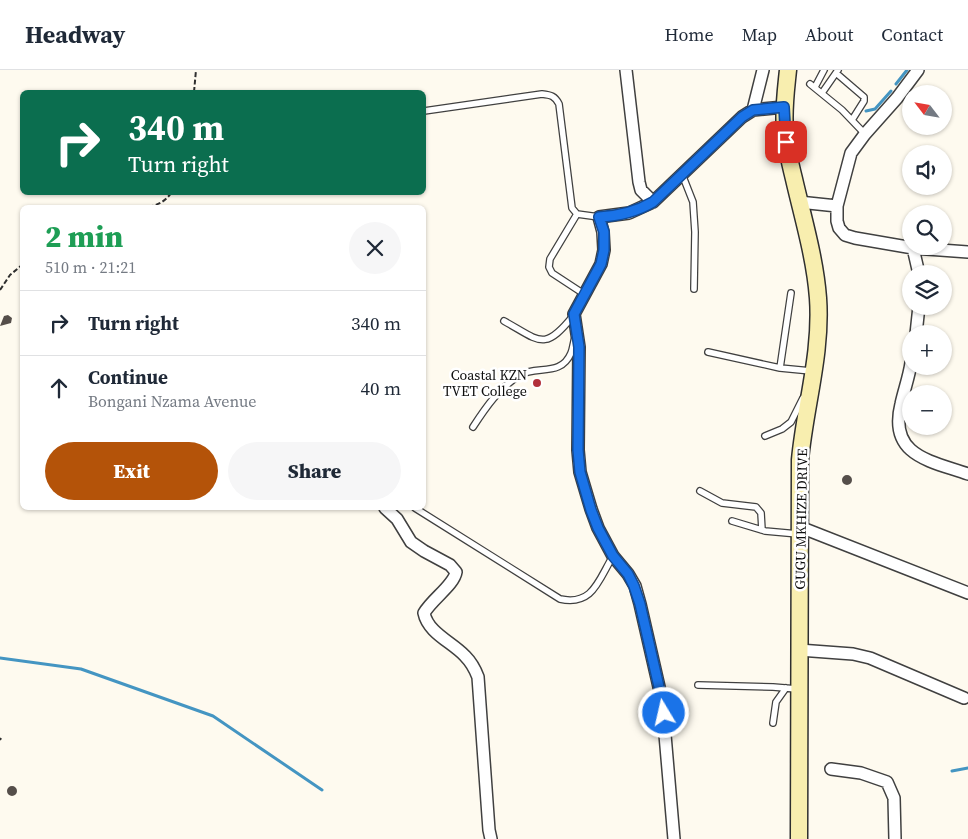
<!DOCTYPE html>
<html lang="en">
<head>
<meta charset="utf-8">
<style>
	:root { --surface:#fff; --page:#f6f6f7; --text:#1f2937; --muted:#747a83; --line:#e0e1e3; --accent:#b45309 }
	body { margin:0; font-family:"Source Serif 4",serif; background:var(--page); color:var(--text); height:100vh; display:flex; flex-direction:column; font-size:19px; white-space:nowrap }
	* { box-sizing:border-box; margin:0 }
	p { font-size:16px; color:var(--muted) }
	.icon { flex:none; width:28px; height:28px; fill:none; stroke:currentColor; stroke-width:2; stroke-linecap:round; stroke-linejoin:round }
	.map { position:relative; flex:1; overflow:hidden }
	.side { position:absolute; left:20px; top:135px; width:406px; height:305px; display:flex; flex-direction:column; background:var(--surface); border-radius:8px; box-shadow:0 1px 4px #0004 }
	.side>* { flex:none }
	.top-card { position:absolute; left:20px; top:20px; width:406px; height:105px; border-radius:8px; box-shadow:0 1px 4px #0004; background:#0b6e4f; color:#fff; overflow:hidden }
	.needle { width:32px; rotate:301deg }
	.buttons { position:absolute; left:902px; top:15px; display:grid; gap:10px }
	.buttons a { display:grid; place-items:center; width:50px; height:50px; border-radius:50%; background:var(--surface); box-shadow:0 1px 4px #0004; font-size:25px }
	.pin { position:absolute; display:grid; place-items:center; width:42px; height:42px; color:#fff; margin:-21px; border-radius:10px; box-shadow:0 2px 8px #0006 }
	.me { position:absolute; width:55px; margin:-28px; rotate:351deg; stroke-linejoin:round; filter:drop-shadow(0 0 4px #0008) }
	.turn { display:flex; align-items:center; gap:18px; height:105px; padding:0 25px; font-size:22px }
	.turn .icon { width:65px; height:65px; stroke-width:2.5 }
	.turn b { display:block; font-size:35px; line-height:42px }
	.round { display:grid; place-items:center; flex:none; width:52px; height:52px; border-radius:26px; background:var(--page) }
	.head { display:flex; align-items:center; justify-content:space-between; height:85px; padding:0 25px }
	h1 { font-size:30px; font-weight:800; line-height:38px; color:#1e9e55 }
	.cta { display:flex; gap:10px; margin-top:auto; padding:10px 25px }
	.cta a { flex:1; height:58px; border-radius:30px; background:var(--accent); color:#fff; font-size:20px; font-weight:800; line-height:58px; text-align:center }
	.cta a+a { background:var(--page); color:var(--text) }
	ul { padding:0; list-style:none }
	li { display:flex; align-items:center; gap:15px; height:65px; padding:0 25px; border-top:1px solid var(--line) }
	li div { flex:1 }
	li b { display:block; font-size:19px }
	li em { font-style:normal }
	header { display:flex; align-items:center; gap:30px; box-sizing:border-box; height:70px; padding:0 25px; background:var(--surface); border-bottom:1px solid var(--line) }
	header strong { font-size:24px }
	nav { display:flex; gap:28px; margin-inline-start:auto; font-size:18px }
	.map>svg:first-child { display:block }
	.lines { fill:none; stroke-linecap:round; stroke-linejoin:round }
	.stream { stroke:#4495c2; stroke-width:3 }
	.building { fill:#554e4a }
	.lane-casing { stroke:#404040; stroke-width:8 }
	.street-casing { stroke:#404040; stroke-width:14 }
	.secondary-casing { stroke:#2f2f2f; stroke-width:19 }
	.path { stroke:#2f2f2f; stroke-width:2; stroke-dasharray:5 2.5; stroke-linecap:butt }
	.lane { stroke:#fff; stroke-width:5.5 }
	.street { stroke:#fff; stroke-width:11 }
	.secondary { stroke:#f8eeaf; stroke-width:16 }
	.route-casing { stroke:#114b97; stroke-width:12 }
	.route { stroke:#1a73e8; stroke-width:9 }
	.poi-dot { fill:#b2303b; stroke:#fff; stroke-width:2 }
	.labels { text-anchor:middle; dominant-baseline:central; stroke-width:5; stroke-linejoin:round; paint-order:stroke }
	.poi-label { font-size:14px; fill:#0d0d0d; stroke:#fff; text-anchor:end }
	.street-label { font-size:14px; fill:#0d0d0d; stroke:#fff }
</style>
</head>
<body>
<header>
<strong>Headway</strong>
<nav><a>Home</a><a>Map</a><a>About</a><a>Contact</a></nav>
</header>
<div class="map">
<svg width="968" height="769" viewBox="0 0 968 769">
	<rect width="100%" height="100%" fill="#fefaef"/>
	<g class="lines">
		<path class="stream" d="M896,14L907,0
			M866,41L875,39L891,21
			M0,588L81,599L213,646L322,720
			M952,701L968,698"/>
	</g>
	<path class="building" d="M8,245L12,248L11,253L0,256L4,246Z
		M842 410a5 5 0 1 1 10 0a5 5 0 1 1-10 0Z
		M7 721a5 5 0 1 1 10 0a5 5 0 1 1-10 0Z"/>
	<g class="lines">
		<g class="lane-casing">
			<path id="lane" d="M836,3L864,27V31L852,50
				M810,14L842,40L865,64
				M815,17L824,0
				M822,23L838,0
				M424,41L542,24C551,25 555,26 559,34L572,138L577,144L599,147
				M682,104L693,132L695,162L694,219
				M577,144L550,189L549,197L552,203L584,224
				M504,251C540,271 544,282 573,246
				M708,282L780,298L811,301
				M780,298L791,223
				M473,357C486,337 499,318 520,305C537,295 561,307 571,283C573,279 573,273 575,268
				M765,366L782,359L791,352L803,328
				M700,421L722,433L756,437L761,443L762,460
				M415,438L560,529C593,536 598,511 613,486
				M732,451L765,461L798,464
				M698,615L773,617L797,619
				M773,653L776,632L786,618"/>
		</g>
		<g class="street-casing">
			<path id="street" d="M626,0L639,112L641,120L653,132
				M918,0L897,28L865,64L851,83L837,136V151L839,158L845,165L855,168L913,178L968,182
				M753,40L763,0
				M799,132L837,136
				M913,178L919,204
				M916,264L919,236
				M911,293C909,307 904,320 901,334C888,386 931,391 968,404
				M385,438L397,449L411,472L424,481L450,495L456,502C454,515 432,529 424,543C428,563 452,572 465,586C471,592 475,599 478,607L489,760L491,769
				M800,457L968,523
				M799,580L853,584L870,588L964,628
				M831,699L861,703L887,712L894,728L895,769
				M674,769L662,630L640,534L635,516L628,504L613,486L598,458L591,439L580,402L578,380L579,277L574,244L601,194L604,180L603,162L599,147L629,143L653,132L742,47L753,40L784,37"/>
		</g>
		<g class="secondary-casing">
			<path id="secondary" d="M788,0C786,20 783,40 785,61C786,77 790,93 794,109C803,148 815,188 818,228C822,283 805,336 800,390L799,769"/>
		</g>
		<path class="path" d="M194,22L196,0
			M126,138C146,136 159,140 172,122
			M0,220L10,205L22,195
			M0,670L1,668"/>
		<use href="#lane" class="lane"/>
		<use href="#street" class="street"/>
		<use href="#secondary" class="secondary"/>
	</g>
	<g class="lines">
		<g class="route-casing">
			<path id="route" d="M664,643L662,630L640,534L634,516L628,504L613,486L598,458L591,440L580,402L578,380L579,277L574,244L601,194L604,180V162L599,147C619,146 636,142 653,132L742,47L753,40L784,37L786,72"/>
		</g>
		<use href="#route" class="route"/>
	</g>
	<circle class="poi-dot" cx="537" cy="313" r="5"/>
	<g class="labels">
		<g class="poi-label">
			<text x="527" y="305">Coastal KZN<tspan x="527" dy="16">TVET College</tspan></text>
		</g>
		<g class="street-label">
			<text transform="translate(801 449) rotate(-89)">GUGU MKHIZE DRIVE</text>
		</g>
	</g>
</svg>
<div class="buttons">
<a><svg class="needle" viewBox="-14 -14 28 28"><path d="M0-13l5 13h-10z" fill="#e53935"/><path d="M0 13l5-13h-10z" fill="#747a83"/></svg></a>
<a><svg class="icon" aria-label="sound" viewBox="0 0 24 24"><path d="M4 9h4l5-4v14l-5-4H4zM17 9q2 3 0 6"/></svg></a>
<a><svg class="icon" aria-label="search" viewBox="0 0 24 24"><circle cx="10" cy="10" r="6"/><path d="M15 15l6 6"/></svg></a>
<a><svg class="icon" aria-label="layers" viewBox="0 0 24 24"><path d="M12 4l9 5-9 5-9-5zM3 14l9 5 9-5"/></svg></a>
<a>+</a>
<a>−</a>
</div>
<div class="pin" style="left:786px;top:72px;background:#d93025"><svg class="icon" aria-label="arrive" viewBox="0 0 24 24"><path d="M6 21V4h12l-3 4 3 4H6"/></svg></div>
<svg class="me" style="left:664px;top:643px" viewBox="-20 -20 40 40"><circle r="17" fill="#1a73e8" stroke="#fff" stroke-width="3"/><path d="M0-11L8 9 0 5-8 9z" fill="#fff"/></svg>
<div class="top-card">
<div class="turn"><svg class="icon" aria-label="right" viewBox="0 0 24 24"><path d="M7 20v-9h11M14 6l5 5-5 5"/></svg><div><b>340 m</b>Turn right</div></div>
</div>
<section class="side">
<div class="head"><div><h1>2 min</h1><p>510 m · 21:21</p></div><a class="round"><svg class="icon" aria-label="close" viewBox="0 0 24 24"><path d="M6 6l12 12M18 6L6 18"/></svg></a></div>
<ul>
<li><svg class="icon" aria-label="right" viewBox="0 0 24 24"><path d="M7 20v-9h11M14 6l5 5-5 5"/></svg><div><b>Turn right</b></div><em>340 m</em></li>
<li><svg class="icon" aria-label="ahead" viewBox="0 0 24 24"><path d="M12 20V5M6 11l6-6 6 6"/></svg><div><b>Continue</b><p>Bongani Nzama Avenue</p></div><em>40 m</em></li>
</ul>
<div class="cta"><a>Exit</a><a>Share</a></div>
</section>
</div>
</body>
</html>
